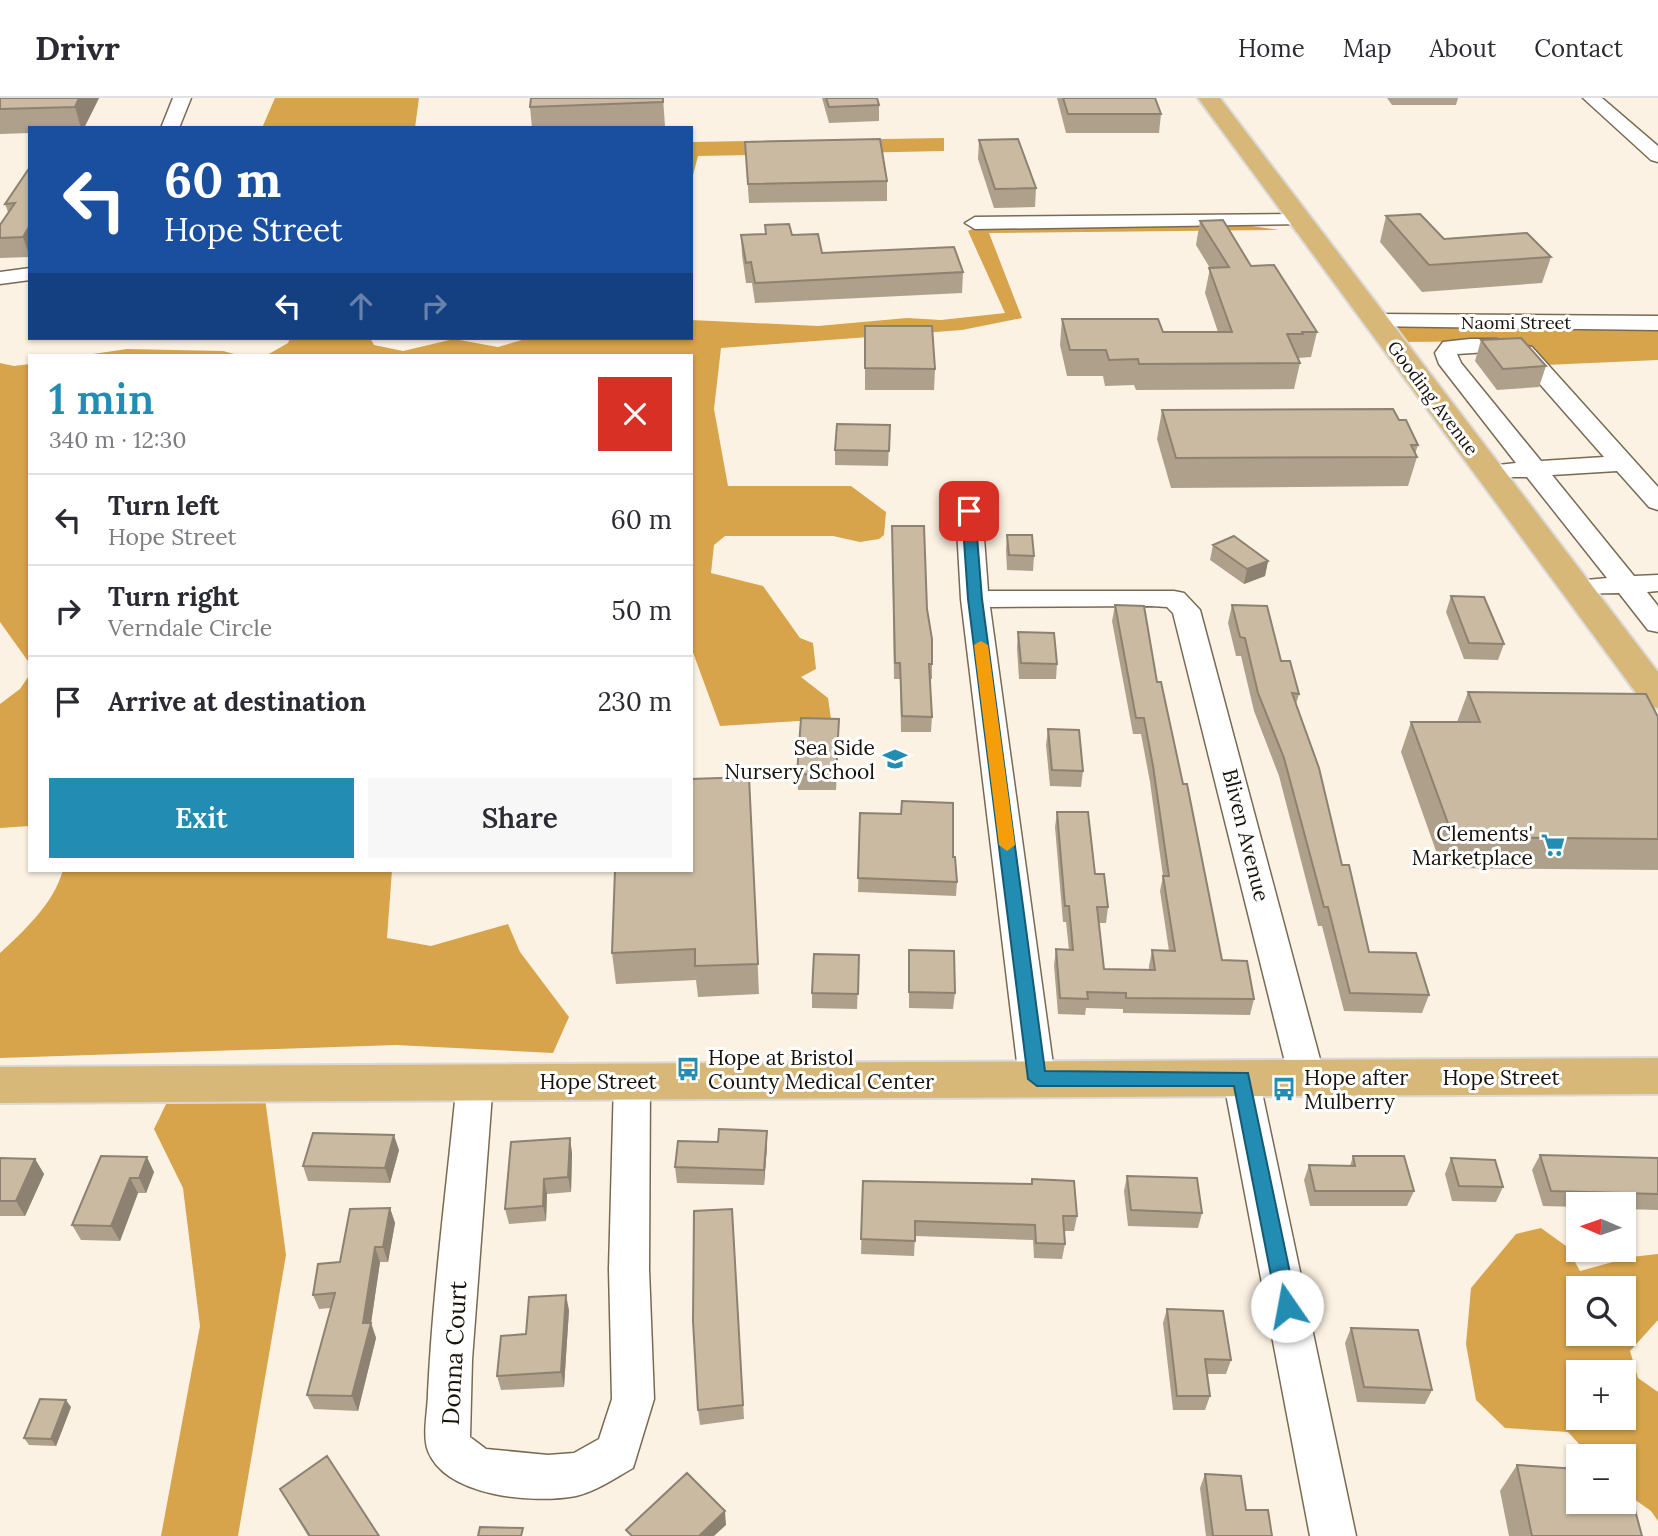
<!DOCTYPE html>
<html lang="en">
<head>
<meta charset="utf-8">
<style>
	:root { --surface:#fff; --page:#f7f7f7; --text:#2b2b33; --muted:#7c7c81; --line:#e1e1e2; --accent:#228cb3 }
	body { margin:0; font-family:Lora,serif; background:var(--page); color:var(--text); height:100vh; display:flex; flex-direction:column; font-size:26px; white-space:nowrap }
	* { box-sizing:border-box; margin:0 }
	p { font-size:23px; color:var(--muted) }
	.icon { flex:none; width:38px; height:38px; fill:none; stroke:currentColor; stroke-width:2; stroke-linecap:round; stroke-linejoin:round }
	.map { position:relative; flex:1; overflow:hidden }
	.side { position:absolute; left:28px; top:256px; width:665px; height:518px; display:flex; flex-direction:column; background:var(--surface); border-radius:0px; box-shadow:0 2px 5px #0004 }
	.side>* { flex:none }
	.guide { position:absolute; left:28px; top:28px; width:665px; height:214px; border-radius:0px; box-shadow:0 2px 5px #0004; background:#1a4fa0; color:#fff; overflow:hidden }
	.needle { width:46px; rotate:272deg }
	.buttons { position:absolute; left:1566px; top:1094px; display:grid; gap:14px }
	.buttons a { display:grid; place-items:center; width:70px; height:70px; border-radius:0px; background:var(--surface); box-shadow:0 2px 5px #0004; font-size:35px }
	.pin { position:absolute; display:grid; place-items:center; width:60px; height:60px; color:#fff; margin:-30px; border-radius:14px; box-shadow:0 4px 10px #0006 }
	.me { position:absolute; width:77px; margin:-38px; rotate:348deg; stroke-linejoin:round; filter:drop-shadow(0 0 5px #0008) }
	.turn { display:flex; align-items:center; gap:24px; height:147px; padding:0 21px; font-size:32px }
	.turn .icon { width:91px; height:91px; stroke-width:2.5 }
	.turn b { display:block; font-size:49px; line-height:60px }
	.lanes { display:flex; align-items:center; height:66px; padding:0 21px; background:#0003; justify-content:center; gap:35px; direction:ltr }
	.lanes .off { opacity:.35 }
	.round { display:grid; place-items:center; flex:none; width:74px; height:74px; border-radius:0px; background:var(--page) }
	.headline { display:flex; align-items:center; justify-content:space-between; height:119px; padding:0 21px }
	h1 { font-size:42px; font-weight:600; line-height:52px; color:var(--accent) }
	.cta { display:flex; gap:14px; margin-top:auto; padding:14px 21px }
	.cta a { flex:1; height:80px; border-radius:0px; background:var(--accent); color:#fff; font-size:28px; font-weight:600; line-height:80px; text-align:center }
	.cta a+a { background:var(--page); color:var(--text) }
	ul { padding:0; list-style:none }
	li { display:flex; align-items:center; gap:21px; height:91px; padding:0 21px; border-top:2px solid var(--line) }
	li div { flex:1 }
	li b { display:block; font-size:26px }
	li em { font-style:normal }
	header { display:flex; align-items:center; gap:42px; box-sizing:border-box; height:98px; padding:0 35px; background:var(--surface); border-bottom:2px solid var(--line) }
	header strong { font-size:33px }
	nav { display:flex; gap:38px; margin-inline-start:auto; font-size:24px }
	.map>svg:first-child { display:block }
	.forest { fill:#d7a34b; fill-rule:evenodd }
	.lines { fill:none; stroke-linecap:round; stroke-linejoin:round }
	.minor-casing { stroke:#796a53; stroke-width:3 }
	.major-casing { stroke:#dad9d8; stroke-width:4 }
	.minor { fill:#fff; fill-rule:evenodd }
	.major { fill:#d8b879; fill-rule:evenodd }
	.wall { fill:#aea08a }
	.shaded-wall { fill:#8d8271 }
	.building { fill:#cabaa1; stroke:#8d8271; stroke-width:2 }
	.route { fill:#228cb3; stroke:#165b74; stroke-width:2 }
	.slow { fill:#f59e0b }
	.labels { text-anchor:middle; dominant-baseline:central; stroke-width:6; stroke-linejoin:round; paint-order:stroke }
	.far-street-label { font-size:18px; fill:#19130a; stroke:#fff }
	.poi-label { font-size:21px; fill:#19130a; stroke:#fff; text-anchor:end }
	.street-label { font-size:21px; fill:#19130a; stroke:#fff }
	.near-street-label { font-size:24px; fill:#19130a; stroke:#fff }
</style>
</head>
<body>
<header>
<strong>Drivr</strong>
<nav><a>Home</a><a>Map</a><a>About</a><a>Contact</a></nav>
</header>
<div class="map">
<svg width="1658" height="1438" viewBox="0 0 1658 1438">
	<rect width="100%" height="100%" fill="#fcf2e3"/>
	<path class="forest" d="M275,0H419L415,30H262Z
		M944,40V53L698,58L691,85V44Z
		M1127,126L1252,128L1279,132L989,135L1022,220L962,232L721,250L714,311L728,388H851L886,414L884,437L879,441L860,444L833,438H725L714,447L711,475L763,488L800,540L813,545L816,571L801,579L828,600L831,621L720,628L691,549V257H267L288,245L290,240H370L374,247L403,253L454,241L498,249L529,240H691V222L818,228L907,220L941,222L1005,215L968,133L977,129Z
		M1398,229L1658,230V262L1545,267L1516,243L1400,244Z
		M127,251L223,253L238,257H86Z
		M0,265L14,268L30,266V566L0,524Z
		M30,576V728L0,730V606L20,591Z
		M63,772H392L387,840L431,848L508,826L520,854L569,919L553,955L396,947L0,960V855C25,832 54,805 63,772Z
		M264,993L286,1157L238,1438H161L200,1228L183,1090L154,1031L168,1002Z
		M1541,1130L1566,1148L1580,1173L1631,1159L1658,1156V1222L1630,1253L1638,1280L1658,1294V1423L1651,1413L1624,1394V1358H1590L1568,1334L1505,1330L1476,1302L1466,1246L1471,1190L1516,1136ZM1578,1190H1624V1236H1578ZM1578,1274H1624V1320H1578Z"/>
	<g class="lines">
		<g class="minor-casing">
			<path id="minor" d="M173,0H191L179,30H161Z
				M1583,0H1602L1658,48V64L1651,62Z
				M1298,116L1308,122L1305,126L975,131L965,125L975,119Z
				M30,170V182L0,186V174Z
				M1375,216L1658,218V232L1367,228L1364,223Z
				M1470,241H1497L1532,249L1658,389V412L1649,409L1617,373L1552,377L1634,478L1658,477V493L1647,494L1658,508V534L1648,532L1619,495L1566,496L1563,490L1566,484L1607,480L1527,379H1480L1477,374L1480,369L1516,365L1439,266L1435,255L1443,244ZM1488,254L1516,259L1604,359L1541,363L1461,265L1457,256Z
				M969,405L978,408L982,413L988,493H1174L1184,495L1200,512L1325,980L1320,990L1307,995L1294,990L1289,980L1173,515L1167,509L1151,508L990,509L1055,981L1050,991L1037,996L1024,991L1019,981L961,501L956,413L960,408Z
				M1241,965L1254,970L1259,980L1356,1438H1310L1223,980L1228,970Z
				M475,968L488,973L493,983L472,1262L470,1339L486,1351L548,1357L574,1355L599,1341L612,1301L609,1171L614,983L619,973L632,968L645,973L650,983L649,1171L654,1301L633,1370C615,1380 595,1394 576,1398C534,1406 446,1399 428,1353C422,1337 428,1312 428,1295C433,1191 447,1087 457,983L462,973Z"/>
		</g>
		<g class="major-casing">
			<path id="major" d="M1198,0H1220L1658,574V610L1645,607Z
				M1658,960V996L0,1005V969Z"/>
		</g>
		<use href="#minor" class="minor"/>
		<use href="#major" class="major"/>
	</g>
	<path class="wall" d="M0,0H99L84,30H30V35L0,36Z
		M663,0L665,28L632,30H532L530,9Z
		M822,0H877L879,7V23L829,25Z
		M1057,0H1155L1161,16L1159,35H1066Z
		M1387,0H1458L1456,7H1392Z
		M979,42L1036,90L1035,109L994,110L978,61Z
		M745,44L887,83V103L749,105Z
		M30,69V159L0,160V127L8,114L5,106Z
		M1386,118L1444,141L1551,159L1542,185L1422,194L1380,144Z
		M1200,123L1251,168L1317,234L1311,259L1298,260L1300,265L1294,291L1136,292L1134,287L1105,288L1103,278H1067L1060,247L1062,221L1163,234H1218L1205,195L1210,170L1196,147Z
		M765,127L792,137L822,155L963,174L962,195L755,205L752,185H746L742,157L741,137L765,136Z
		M865,228L935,271L934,292H865Z
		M1481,242L1546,268L1539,289L1497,292L1475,263Z
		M1162,312L1399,322L1418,347L1415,356L1417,359L1408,388L1171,390L1157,341Z
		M890,327L888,368L835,367V352Z
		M892,428L927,511L932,566V581H930L932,619L931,634H901L900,581H894Z
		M1007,437L1034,458L1033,473L1007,472L1006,452Z
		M1213,447L1268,463L1265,478L1244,486L1210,462Z
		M1451,498L1504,546L1498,562L1464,561L1446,514Z
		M1115,507L1157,584L1183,686L1222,862L1254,901L1250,917L1123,915V911L1086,910L1085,917L1058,916L1054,867L1056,851L1069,852L1066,824H1063L1055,729L1057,714L1095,776L1108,809L1106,825H1099L1104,871L1149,872V868L1152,852L1169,853L1160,793L1163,778L1150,684L1141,636H1133L1112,523Z
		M1232,507L1281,563L1299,596L1296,606L1342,767L1369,854L1429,897L1422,915L1344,913L1322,828H1318L1279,678L1254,613L1241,558H1236L1228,525Z
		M1018,534L1057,566L1056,581H1019L1017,550Z
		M1468,594L1658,619V772L1442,770L1401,654L1411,624H1457Z
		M1048,631L1083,673L1081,689L1050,688L1046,647Z
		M839,636L836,692H798L797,676Z
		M749,679L759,896L698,899L696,882L616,886L612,855L691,772Z
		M860,715L953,759L957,784L956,798L858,794Z
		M909,852L955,895L953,911L909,910Z
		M859,857L857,911L812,910V895Z
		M570,1040L572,1056L571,1094L547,1096L546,1123L509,1126L505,1111Z
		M718,1044L767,1048L764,1087L677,1085L675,1069Z
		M399,1052L390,1085L308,1083L303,1068Z
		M1540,1057L1658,1060V1112L1624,1111V1106H1578V1109L1543,1108L1532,1072Z
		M101,1058L154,1074L146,1095H138L120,1143L81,1142L72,1127Z
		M1353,1058L1414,1093L1407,1108H1310L1304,1082L1309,1067L1350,1068Z
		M0,1060L35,1061L44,1076L25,1118H0Z
		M1451,1060L1503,1089L1496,1104L1452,1103L1445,1076Z
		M1127,1078L1202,1115L1198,1130L1128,1128L1124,1093Z
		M1032,1081L1077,1118L1074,1133H1064L1065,1146L1062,1161L1034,1160L1033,1142L915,1138L914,1158L861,1156L863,1083L1031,1086Z
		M390,1110L395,1125L388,1164H380L371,1225L376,1240L358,1313L314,1311L307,1297L331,1210L319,1211L313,1197Z
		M732,1111L744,1321L700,1327L698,1312Z
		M1167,1211L1231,1262L1226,1276H1207L1210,1298L1205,1312H1173L1163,1225Z
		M569,1212L564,1289L501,1292L497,1278L526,1236Z
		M1351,1230L1432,1292L1425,1306L1357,1304L1345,1245Z
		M71,1309L56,1348L29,1347L24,1340Z
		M1517,1367L1642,1438H1509L1500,1393Z
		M1205,1376L1246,1412L1272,1438H1206L1200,1390Z
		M280,1391L379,1438H308Z"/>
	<path class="shaded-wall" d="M79,0H99L84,30H81L75,9Z
		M30,127V159L23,139Z
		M1268,463L1265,478L1244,486L1247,471Z
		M767,1033V1048L764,1087V1072Z
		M394,1037L399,1052L390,1085L385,1070Z
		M570,1040L572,1056L571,1094L568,1079Z
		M147,1059L154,1074L146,1095L139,1080Z
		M35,1061L44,1076L25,1118L16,1103Z
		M130,1080L138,1095L120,1143L111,1128Z
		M544,1081L547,1096L546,1123L543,1108Z
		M390,1110L395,1125L388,1164L383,1149Z
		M375,1149L380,1164L371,1225L376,1240L358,1313L352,1298Z
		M566,1197L569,1212L564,1289L561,1274Z
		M66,1302L71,1309L56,1348L51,1341Z
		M725,1413L726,1427L714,1438H699Z"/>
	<path class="building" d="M0,0H79L75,9L0,11Z
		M531,0H663V4L530,9Z
		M826,0H877L879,7L829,9Z
		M1063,0H1155L1161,16H1068Z
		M880,41L887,83L748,86L745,44Z
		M1018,41L1036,90L995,91L979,42Z
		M30,69V127L23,139L0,140V127L15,105L5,106Z
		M1420,116L1444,141L1527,135L1551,159L1429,167L1386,118Z
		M1223,122L1251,168L1274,167L1317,234H1302L1303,236H1287L1300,265L1139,266L1138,261L1109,262L1106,252H1070L1062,221H1158L1163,234H1232L1209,170L1229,169L1200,123Z
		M789,126L792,137L818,136L822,155L954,149L963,174L755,185L751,164L746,165L741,137L766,136L765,127Z
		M865,228H932L935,271L865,270Z
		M1521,240L1546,268L1503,271L1481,242Z
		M1393,311L1399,322H1406L1418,347H1411L1417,359L1176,360L1162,312Z
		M837,326L890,327L889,353L835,352Z
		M892,428H924L927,511L932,541V566H929L932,619L902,618L900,565H895Z
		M1007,437H1032L1034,458L1009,457Z
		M1234,438L1268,463L1247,471L1213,447Z
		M1451,498L1484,499L1504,546L1469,545Z
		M1115,507L1144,508L1157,584H1161L1183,686H1187L1222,862L1247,863L1254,901L1126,900V895L1087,894L1088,901L1060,900L1056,851L1073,852L1069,808H1065L1057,714H1088L1095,776H1104L1108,809H1097L1104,871L1155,872L1152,852L1175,853L1163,778H1169L1153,668L1144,620H1136Z
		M1232,507L1267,508L1281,563H1290L1299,596L1292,595L1319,670L1342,767H1349L1369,854L1416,855L1429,897L1350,895L1328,809H1324L1284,660L1258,595L1245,540L1240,539Z
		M1018,534L1054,535L1057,566L1021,565Z
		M1468,594L1646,596L1658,619V741L1453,739L1411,624H1480Z
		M801,620L839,621L836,677L797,676Z
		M1048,631L1079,632L1083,673L1052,672Z
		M749,679L758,866L695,868V851L612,855L615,772H691V681Z
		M902,703L953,705V759H955L957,784L858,780L860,715L901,716Z
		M909,852L954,853L955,895L909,894Z
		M814,856L859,857L858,896L812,895Z
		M719,1031L767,1033L764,1072L675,1069L678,1043L718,1044Z
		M313,1035L394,1037L385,1070L303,1068Z
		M570,1040L568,1079L544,1081L543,1108L505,1111L511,1044Z
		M1540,1057L1658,1060V1096L1551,1093Z
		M101,1058L147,1059L139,1080H130L111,1128L72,1127Z
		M1353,1058H1404L1414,1093H1315L1309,1067L1355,1068Z
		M0,1060L35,1061L16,1103H0Z
		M1451,1060L1495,1062L1503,1089L1459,1088Z
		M1127,1078L1197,1080L1202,1115L1131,1112Z
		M1032,1081L1074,1083L1077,1118H1063L1065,1146L1036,1145L1035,1127L915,1123V1143L861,1141L863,1083L1032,1086Z
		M390,1110L383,1149H375L363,1225H371L352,1298L307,1297L335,1195L313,1197L318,1166L340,1164L350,1111Z
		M732,1111L743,1307L698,1312L693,1223L694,1113Z
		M566,1197L561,1274L497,1278L501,1238L526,1236L529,1199Z
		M1167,1211L1223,1213L1231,1262L1205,1261L1210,1298H1177Z
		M1351,1230L1418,1232L1432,1292L1364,1289Z
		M40,1301L66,1302L51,1341L24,1340Z
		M327,1358L379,1438H310L280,1391Z
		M1517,1367L1578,1371V1404H1624L1625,1375L1642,1438H1532Z
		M687,1375L725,1413L699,1438H632L626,1432Z
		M1205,1376L1241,1378L1246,1412H1268L1272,1438H1213Z
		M480,1429L523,1430L521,1438H478Z"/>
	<path class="route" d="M969,409L975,413L982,501L1045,973L1248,975L1297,1208L1294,1215L1287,1217L1280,1215L1277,1208L1234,988H1037L1028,981L968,501L962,413Z"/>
	<path class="slow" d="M981,543L988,547L1015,747L1007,753L999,747L974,547Z"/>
	<defs>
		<g id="school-bare" transform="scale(1.89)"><path d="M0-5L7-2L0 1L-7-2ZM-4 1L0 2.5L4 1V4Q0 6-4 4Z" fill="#228cb3" stroke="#fff" stroke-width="2.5" paint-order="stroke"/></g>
		<g id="supermarket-bare" transform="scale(1.89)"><path d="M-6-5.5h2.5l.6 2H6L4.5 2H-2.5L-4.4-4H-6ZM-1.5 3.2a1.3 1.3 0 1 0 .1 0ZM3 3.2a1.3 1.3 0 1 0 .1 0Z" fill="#228cb3" stroke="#fff" stroke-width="2.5" paint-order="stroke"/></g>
		<g id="bus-bare" transform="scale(1.89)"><path d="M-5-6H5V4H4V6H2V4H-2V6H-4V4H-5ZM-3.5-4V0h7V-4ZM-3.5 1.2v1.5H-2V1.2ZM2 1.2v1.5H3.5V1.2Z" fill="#228cb3" stroke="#fff" stroke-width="2.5" paint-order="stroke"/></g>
	</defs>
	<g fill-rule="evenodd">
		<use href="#school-bare" x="895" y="661"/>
		<use href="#supermarket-bare" x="1553" y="747"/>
		<use href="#bus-bare" x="688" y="971"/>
		<use href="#bus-bare" x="1284" y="991"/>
	</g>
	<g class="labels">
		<g class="far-street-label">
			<text x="1516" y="224">Naomi Street</text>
			<text transform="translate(1433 300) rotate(53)">Gooding Avenue</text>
		</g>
		<g class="poi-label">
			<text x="875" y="649">Sea Side<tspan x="875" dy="24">Nursery School</tspan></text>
			<text x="1533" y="735">Clements'<tspan x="1533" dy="24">Marketplace</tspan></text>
			<text x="708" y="959" text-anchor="start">Hope at Bristol<tspan x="708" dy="24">County Medical Center</tspan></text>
			<text x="1304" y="979" text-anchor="start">Hope after<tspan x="1304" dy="24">Mulberry</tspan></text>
		</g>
		<g class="street-label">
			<text transform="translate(1246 737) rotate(76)">Bliven Avenue</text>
			<text x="1501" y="979">Hope Street</text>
			<text x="598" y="983">Hope Street</text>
		</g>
		<g class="near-street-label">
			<text transform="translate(454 1255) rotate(-87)">Donna Court</text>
		</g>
	</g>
</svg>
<div class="buttons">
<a><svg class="needle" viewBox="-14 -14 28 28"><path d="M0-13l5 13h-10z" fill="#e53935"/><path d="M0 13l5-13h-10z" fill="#7c7c81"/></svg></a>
<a><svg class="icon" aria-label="search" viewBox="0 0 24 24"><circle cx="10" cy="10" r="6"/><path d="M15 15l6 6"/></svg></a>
<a>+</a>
<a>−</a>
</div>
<div class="pin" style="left:969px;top:413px;background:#d93025"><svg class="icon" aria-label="arrive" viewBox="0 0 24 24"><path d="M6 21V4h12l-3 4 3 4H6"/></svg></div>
<svg class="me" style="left:1287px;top:1208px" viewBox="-20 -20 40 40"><circle r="19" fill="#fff"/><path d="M0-13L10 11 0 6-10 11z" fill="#228cb3"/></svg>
<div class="guide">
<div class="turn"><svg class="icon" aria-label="left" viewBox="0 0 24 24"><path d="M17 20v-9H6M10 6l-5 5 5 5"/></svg><div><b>60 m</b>Hope Street</div></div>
<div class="lanes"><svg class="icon" aria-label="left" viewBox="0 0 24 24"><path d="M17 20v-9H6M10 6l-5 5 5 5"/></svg><svg class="icon off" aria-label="ahead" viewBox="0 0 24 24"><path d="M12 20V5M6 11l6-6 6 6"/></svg><svg class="icon off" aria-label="right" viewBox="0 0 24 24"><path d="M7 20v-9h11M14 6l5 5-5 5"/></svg></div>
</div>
<section class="side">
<div class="headline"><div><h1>1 min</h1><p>340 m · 12:30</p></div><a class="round" style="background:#d93025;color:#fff"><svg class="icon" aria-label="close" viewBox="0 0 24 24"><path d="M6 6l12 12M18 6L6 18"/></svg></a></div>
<ul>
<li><svg class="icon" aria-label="left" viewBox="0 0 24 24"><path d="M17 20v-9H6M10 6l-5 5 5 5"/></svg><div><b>Turn left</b><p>Hope Street</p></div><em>60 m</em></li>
<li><svg class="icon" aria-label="right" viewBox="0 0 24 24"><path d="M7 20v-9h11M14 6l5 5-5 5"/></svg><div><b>Turn right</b><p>Verndale Circle</p></div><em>50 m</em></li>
<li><svg class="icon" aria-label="arrive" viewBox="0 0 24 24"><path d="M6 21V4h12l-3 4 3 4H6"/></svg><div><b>Arrive at destination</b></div><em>230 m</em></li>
</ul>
<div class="cta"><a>Exit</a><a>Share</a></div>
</section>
</div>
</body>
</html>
